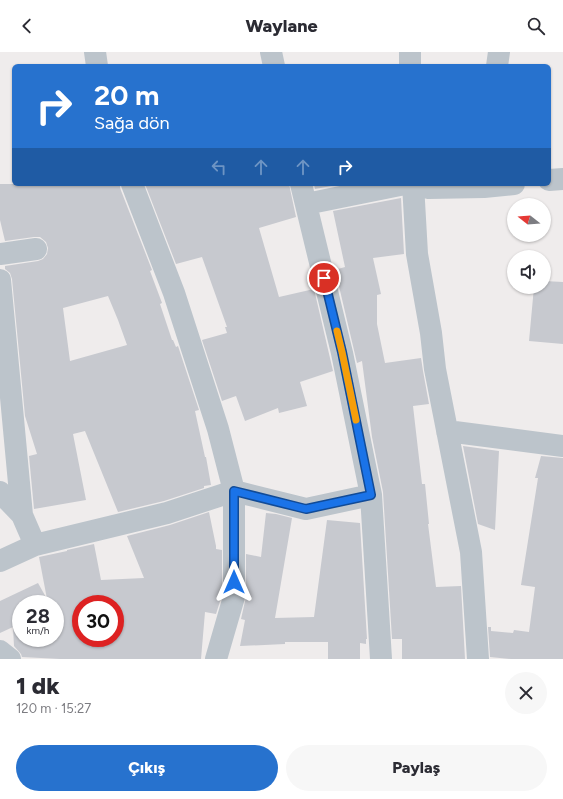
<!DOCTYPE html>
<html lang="tr">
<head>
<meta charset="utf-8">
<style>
	:root { --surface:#fff; --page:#f7f7f7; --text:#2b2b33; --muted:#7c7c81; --accent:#2772ce }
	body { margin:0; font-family:Figtree,sans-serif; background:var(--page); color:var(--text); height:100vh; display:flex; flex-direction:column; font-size:15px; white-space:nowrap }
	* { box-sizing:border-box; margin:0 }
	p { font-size:13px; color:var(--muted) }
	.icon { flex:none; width:22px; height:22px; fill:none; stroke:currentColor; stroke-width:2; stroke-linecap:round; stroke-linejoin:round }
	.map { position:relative; height:607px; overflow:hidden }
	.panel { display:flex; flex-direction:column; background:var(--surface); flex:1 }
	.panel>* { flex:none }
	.guide { position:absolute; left:12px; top:12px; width:539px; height:122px; border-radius:6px; box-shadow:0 1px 3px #0004; background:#2772ce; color:#fff; overflow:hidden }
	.needle { width:26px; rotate:287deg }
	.fabs { position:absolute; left:507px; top:146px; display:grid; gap:8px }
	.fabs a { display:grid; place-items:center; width:44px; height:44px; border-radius:50%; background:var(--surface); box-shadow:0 1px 3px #0004; font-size:20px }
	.speed { position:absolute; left:12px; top:543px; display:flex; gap:8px; font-size:20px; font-weight:700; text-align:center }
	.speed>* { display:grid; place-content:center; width:52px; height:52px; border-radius:50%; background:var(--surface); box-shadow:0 1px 3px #0004; line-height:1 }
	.speed small { font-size:10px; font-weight:400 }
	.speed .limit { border:6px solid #d22; background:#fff; color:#111 }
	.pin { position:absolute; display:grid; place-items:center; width:34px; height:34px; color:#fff; margin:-17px; border:2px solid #fff; border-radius:50%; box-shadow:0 1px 4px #0007 }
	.me { position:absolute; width:44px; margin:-22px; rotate:0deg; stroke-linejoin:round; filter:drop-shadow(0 0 3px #0008) }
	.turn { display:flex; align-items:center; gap:14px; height:84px; padding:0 16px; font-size:18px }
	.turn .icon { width:52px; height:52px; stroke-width:2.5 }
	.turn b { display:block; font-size:28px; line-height:34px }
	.lanes { display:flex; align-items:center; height:38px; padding:0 16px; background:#0003; justify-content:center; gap:20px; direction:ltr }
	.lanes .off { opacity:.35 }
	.round { display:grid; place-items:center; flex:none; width:42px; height:42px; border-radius:21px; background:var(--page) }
	.headline { display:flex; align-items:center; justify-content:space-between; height:68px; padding:0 16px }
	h1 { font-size:24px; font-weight:800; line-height:30px }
	.cta { display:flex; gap:8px; margin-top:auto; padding:8px 16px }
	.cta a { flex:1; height:46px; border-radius:24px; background:var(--accent); color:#fff; font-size:16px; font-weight:800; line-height:46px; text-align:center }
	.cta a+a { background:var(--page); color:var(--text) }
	header { display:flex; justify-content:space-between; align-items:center; height:52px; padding:0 16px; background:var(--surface); font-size:18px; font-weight:800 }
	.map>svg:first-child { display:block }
	.building { fill:#c7c9cf; fill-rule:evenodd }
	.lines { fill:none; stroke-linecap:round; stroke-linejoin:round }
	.street { stroke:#bcc4cb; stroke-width:22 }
	.route-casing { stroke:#114b97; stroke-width:10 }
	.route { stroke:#1a73e8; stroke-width:7 }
	.slow { stroke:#f59e0b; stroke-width:7 }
</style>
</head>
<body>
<header><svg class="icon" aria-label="back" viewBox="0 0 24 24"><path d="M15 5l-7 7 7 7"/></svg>Waylane<svg class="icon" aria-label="search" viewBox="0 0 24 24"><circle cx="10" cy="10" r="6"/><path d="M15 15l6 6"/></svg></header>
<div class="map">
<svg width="563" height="607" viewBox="0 0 563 607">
	<rect width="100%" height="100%" fill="#efecec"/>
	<path class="building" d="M0,132H120V136L152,218L150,219L162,251L160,252L172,288H173L176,295L178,294L199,358L195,359L205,405H206L211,433L204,434V436L164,449L118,460L85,379L73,382L86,448L34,457L29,404L37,402L25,364L12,227L10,221L5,217V214L38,209L43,207L47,202L48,196L46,190L40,185H34L5,189L0,168ZM108,244L118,268L127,293L70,309L63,256Z
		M145,132H289L296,165L259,176L279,245L314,237L333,319L300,330L307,354L279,361L278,356L245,369L236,344L222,349L202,288L227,281L225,275H227L202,205L176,212Z
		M314,132H342L315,137Z
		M401,146L404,202L373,206L381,242L377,243V272L385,311L421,306L423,319L429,352L413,354L422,432H425L429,472H428L436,535L461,534L465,607H402V587H392L383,440L372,385L362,309L357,311L338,230H341L338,217L345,215L333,159Z
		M544,229L563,230V292L529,289L534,235H544Z
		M463,394L499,399L495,478L478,472Z
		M541,404L563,406V607H511L490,605L488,575H491V579L513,581L514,578L529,580L535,535L521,533L538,426H535Z
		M209,460L216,494V497L222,498V543L216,562L205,560L201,607H60L22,605L21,602L14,594L13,575L0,581V549L38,531L47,547L39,505L67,499V498L94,492L101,528L144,526L127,484L170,473ZM21,552H55V586H21ZM81,552H115V586H81Z
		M266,461L276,462L292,466L275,566L314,565L327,468L360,471L367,587H366V592L360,591V607H328V590H285V592L240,594L245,568L241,567L246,545V502L261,505Z"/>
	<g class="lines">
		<path class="street" d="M95,0L97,14
			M271,0L274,14
			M410,14V0
			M497,14L499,0
			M549,128L563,127
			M132,132L174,241L218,377L234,439V545L216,607
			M301,132L342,301L371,443L381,607
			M413,132L417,202L431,281L435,317L471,500L478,607
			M417,132L429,136L484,135L514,132
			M306,152L405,132
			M0,202L36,197
			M0,228L22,463L35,493
			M447,379L563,394
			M0,440L22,463
			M0,509L35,493L167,461L234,439L306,457L371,443
			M0,599L10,607"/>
	</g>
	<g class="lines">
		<g class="route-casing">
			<path id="route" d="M234,530V439L306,457L371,443L342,300L324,226"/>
		</g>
		<use href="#route" class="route"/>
		<path class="slow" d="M337,279L342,300L356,368"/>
	</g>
</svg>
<div class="fabs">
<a><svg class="needle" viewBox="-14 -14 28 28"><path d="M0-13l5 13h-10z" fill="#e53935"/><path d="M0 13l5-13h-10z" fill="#7c7c81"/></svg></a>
<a><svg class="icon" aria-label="sound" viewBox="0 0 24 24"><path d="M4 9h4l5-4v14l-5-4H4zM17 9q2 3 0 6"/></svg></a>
</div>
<div class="speed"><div>28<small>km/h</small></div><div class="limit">30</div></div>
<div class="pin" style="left:324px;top:226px;background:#d93025"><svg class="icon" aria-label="arrive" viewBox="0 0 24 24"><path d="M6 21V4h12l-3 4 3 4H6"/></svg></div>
<svg class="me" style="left:234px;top:530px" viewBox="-20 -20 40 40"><path d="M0-17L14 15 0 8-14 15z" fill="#1a73e8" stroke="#fff" stroke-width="4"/></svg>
<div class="guide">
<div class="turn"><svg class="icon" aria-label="right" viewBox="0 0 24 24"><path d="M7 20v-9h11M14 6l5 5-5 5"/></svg><div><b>20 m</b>Sağa dön</div></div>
<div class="lanes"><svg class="icon off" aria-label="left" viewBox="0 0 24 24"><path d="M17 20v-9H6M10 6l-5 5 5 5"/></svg><svg class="icon off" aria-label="ahead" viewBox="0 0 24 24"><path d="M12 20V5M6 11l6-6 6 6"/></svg><svg class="icon off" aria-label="ahead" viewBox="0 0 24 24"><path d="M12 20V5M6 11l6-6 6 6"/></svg><svg class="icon" aria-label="right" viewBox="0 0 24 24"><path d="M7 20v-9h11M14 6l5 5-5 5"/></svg></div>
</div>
</div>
<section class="panel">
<div class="headline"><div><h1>1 dk</h1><p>120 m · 15:27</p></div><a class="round"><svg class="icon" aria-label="close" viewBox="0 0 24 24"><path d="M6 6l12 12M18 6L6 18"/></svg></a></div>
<div class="cta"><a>Çıkış</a><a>Paylaş</a></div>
</section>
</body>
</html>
